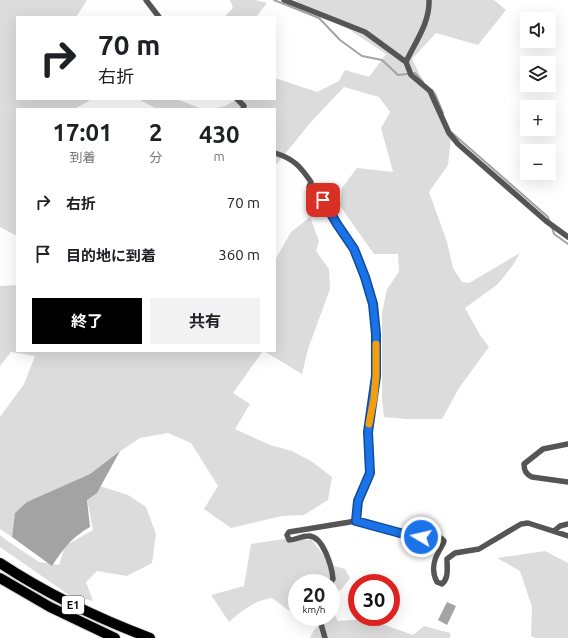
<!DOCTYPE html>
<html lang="ja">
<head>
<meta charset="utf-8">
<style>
	:root { --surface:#fff; --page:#f2f2f2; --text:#202124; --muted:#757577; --accent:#000 }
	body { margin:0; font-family:Ubuntu,"Noto Sans JP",sans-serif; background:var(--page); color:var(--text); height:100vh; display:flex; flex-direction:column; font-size:15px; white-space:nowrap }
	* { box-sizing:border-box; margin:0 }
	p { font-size:13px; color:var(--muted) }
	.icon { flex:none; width:22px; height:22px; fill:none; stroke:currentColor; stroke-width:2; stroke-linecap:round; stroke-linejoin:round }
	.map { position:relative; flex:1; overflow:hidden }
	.drawer { position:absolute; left:16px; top:108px; width:260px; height:244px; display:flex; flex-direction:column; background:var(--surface); border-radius:0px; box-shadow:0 4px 16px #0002 }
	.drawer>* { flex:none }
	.banner { position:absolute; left:16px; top:16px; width:260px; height:84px; border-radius:0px; box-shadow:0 4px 16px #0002; background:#fff; color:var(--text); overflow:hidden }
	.buttons { position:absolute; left:520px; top:12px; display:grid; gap:8px }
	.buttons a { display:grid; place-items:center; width:36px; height:36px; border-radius:0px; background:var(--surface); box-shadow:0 4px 16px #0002; font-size:20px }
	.speed { position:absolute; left:288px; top:574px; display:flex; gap:8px; font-size:20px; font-weight:700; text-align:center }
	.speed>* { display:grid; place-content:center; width:52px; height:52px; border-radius:50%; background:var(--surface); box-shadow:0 4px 16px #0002; line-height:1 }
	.speed small { font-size:10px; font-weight:400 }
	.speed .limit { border:6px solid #d22; background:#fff; color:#111 }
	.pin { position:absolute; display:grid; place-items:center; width:34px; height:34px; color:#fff; margin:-17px; border-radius:8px; box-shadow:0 2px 6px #0006 }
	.me { position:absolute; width:44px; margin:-22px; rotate:279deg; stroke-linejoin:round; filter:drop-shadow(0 0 3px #0008) }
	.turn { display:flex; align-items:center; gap:14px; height:84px; padding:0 16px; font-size:18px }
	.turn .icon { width:52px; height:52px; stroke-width:2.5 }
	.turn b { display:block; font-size:28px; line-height:34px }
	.eta { display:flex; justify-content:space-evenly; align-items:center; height:68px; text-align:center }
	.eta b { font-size:24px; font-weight:700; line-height:28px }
	.cta { display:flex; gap:8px; margin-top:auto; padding:8px 16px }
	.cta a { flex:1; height:46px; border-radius:0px; background:var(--accent); color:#fff; font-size:16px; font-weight:700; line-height:46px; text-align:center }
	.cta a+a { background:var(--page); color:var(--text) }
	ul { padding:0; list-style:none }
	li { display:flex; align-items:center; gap:12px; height:52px; padding:0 16px }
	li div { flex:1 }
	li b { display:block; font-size:15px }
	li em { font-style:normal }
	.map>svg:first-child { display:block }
	.green { fill:#dcdcdc }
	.water { fill:#a3a3a3 }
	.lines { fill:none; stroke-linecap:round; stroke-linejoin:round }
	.stream { stroke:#a3a3a3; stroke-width:2 }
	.motorway-casing { stroke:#dbdbdb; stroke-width:12 }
	.minor { stroke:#555; stroke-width:5.5 }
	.motorway { stroke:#000; stroke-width:10 }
	.route-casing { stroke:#114b97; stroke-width:10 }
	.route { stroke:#1a73e8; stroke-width:7 }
	.slow { stroke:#f59e0b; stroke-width:7 }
	.labels { text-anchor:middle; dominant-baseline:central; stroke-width:3.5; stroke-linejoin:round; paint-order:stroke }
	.shield { fill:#fff; stroke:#4c4c4c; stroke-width:1 }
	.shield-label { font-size:11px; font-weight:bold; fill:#000 }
</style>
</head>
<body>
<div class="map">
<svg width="568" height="638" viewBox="0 0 568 638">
	<rect width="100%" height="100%" fill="#fff"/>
	<path class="green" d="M0,0H87L76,17H17V99H88L89,101L74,109H17V236L0,227Z
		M230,0H255L267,3L256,17H224L233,8Z
		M294,0H494L506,10L478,45L436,33L412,59L451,137L448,165L429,192L447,242L453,268L462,282L469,283L520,253L513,265L498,284L465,308L480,335L489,347L459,388L442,419H406L384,417L382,399V313L387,289L399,272L398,254H374L340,206L342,188L357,168L393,172L381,128L390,112L379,97L344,87L311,122L275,166V109H213L225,106L238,99H275V78L317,92L339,81L345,70L369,77L386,54L350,30Z
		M138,99H177L202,109H157Z
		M310,217L319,241L316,251L329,269L330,289L308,349L302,374L264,351H275V260L291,232Z
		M17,285V351H263L233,393L250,404L235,429L270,445L292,451L311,461L332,477L328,500L304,515L282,516L231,528L204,509L218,486L191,443L168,433L140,438L116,454L90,474L31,501L15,513L12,537L0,529V417L24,384L35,356L11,352L0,366V286Z
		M100,486L128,495L146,507L156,534L152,563L127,576L97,571L86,582L93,601L69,595L0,547V535L9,542L39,562L59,565L65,546L93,530L87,499L97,493Z
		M284,539L312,540L331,565L345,569L350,578L341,590L333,592L331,598V583H297V614L288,610L272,598C253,601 243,610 229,622L211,595L244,586L251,544Z
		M545,551L568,563V638H536L531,636L532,607L520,571L497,558Z
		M331,607L338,621L368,619L413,635L424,626L450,633V638H310L314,630L321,624L304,617H331Z"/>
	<path class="water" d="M120,451L97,493L87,500L90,527C71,538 64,548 52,566L12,537L15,513L27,502L90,474Z
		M447,602L456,606L447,625L438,620Z"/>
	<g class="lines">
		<path class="stream" d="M274,0L319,18L340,40L362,56L382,60L398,75L415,73L423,82
			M432,90L435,94L443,113
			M451,132L548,217L549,221
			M552,227L554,234L568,244"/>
		<g class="motorway-casing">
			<path id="motorway" d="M0,563C47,594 97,618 150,638
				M0,578L50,607L115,638"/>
		</g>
		<path class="minor" d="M146,0L159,17
			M284,0L365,32L406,62L411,75L430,91L449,133L458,144L546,221L568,237
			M406,62C415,42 430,23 429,0
			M237,99L244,106L243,109
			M275,153C294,159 300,166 311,182L309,187L323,200L337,223L355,249L365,277L373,304L376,334L375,376L374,398L368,432L370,473L358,501L356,521
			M568,444L543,449L524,464C524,471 526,474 532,477L568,482
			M554,531L560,526L568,524
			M330,583L333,579C332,567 323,535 308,536C301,536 296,540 289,540L287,535L289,532L356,521L411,536L441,538L444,541C443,546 440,548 438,553C433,562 432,573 437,582L442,584C449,578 447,568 447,559L455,553L479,549L521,524L528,523L568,536
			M319,617L325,638"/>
		<use href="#motorway" class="motorway"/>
	</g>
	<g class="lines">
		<g class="route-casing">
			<path id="route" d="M323,200L337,224L354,249L365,277L373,304L376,334V376L368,432L370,473L358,501L356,521L411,536L421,537"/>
		</g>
		<use href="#route" class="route"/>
		<path class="slow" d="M369,424L374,398L376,376V344"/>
	</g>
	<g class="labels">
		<rect class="shield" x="62" y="596" width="22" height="18" rx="3"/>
		<g class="shield-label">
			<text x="73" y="605">E1</text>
		</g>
	</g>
</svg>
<div class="buttons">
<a><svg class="icon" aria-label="sound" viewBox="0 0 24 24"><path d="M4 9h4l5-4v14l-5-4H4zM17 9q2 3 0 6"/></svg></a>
<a><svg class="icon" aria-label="layers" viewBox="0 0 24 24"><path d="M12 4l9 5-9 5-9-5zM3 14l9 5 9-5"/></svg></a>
<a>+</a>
<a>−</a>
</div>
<div class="speed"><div>20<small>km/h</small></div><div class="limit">30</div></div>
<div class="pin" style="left:323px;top:200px;background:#d93025"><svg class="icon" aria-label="arrive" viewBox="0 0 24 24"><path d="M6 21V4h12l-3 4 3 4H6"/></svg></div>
<svg class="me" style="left:421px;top:537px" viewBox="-20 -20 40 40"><circle r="17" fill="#1a73e8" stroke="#fff" stroke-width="3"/><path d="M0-11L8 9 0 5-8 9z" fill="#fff"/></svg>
<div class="banner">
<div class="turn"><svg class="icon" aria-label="right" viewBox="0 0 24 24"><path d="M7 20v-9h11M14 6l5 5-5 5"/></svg><div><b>70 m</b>右折</div></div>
</div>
<section class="drawer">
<div class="eta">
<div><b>17:01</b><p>到着</p></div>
<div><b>2</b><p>分</p></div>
<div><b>430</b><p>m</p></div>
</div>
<ul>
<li><svg class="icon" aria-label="right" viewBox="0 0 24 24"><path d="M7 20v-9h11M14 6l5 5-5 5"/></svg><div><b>右折</b></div><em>70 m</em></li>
<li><svg class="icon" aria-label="arrive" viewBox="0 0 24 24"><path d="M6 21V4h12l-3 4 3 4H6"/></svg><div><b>目的地に到着</b></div><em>360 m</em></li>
</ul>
<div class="cta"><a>終了</a><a>共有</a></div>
</section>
</div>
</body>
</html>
